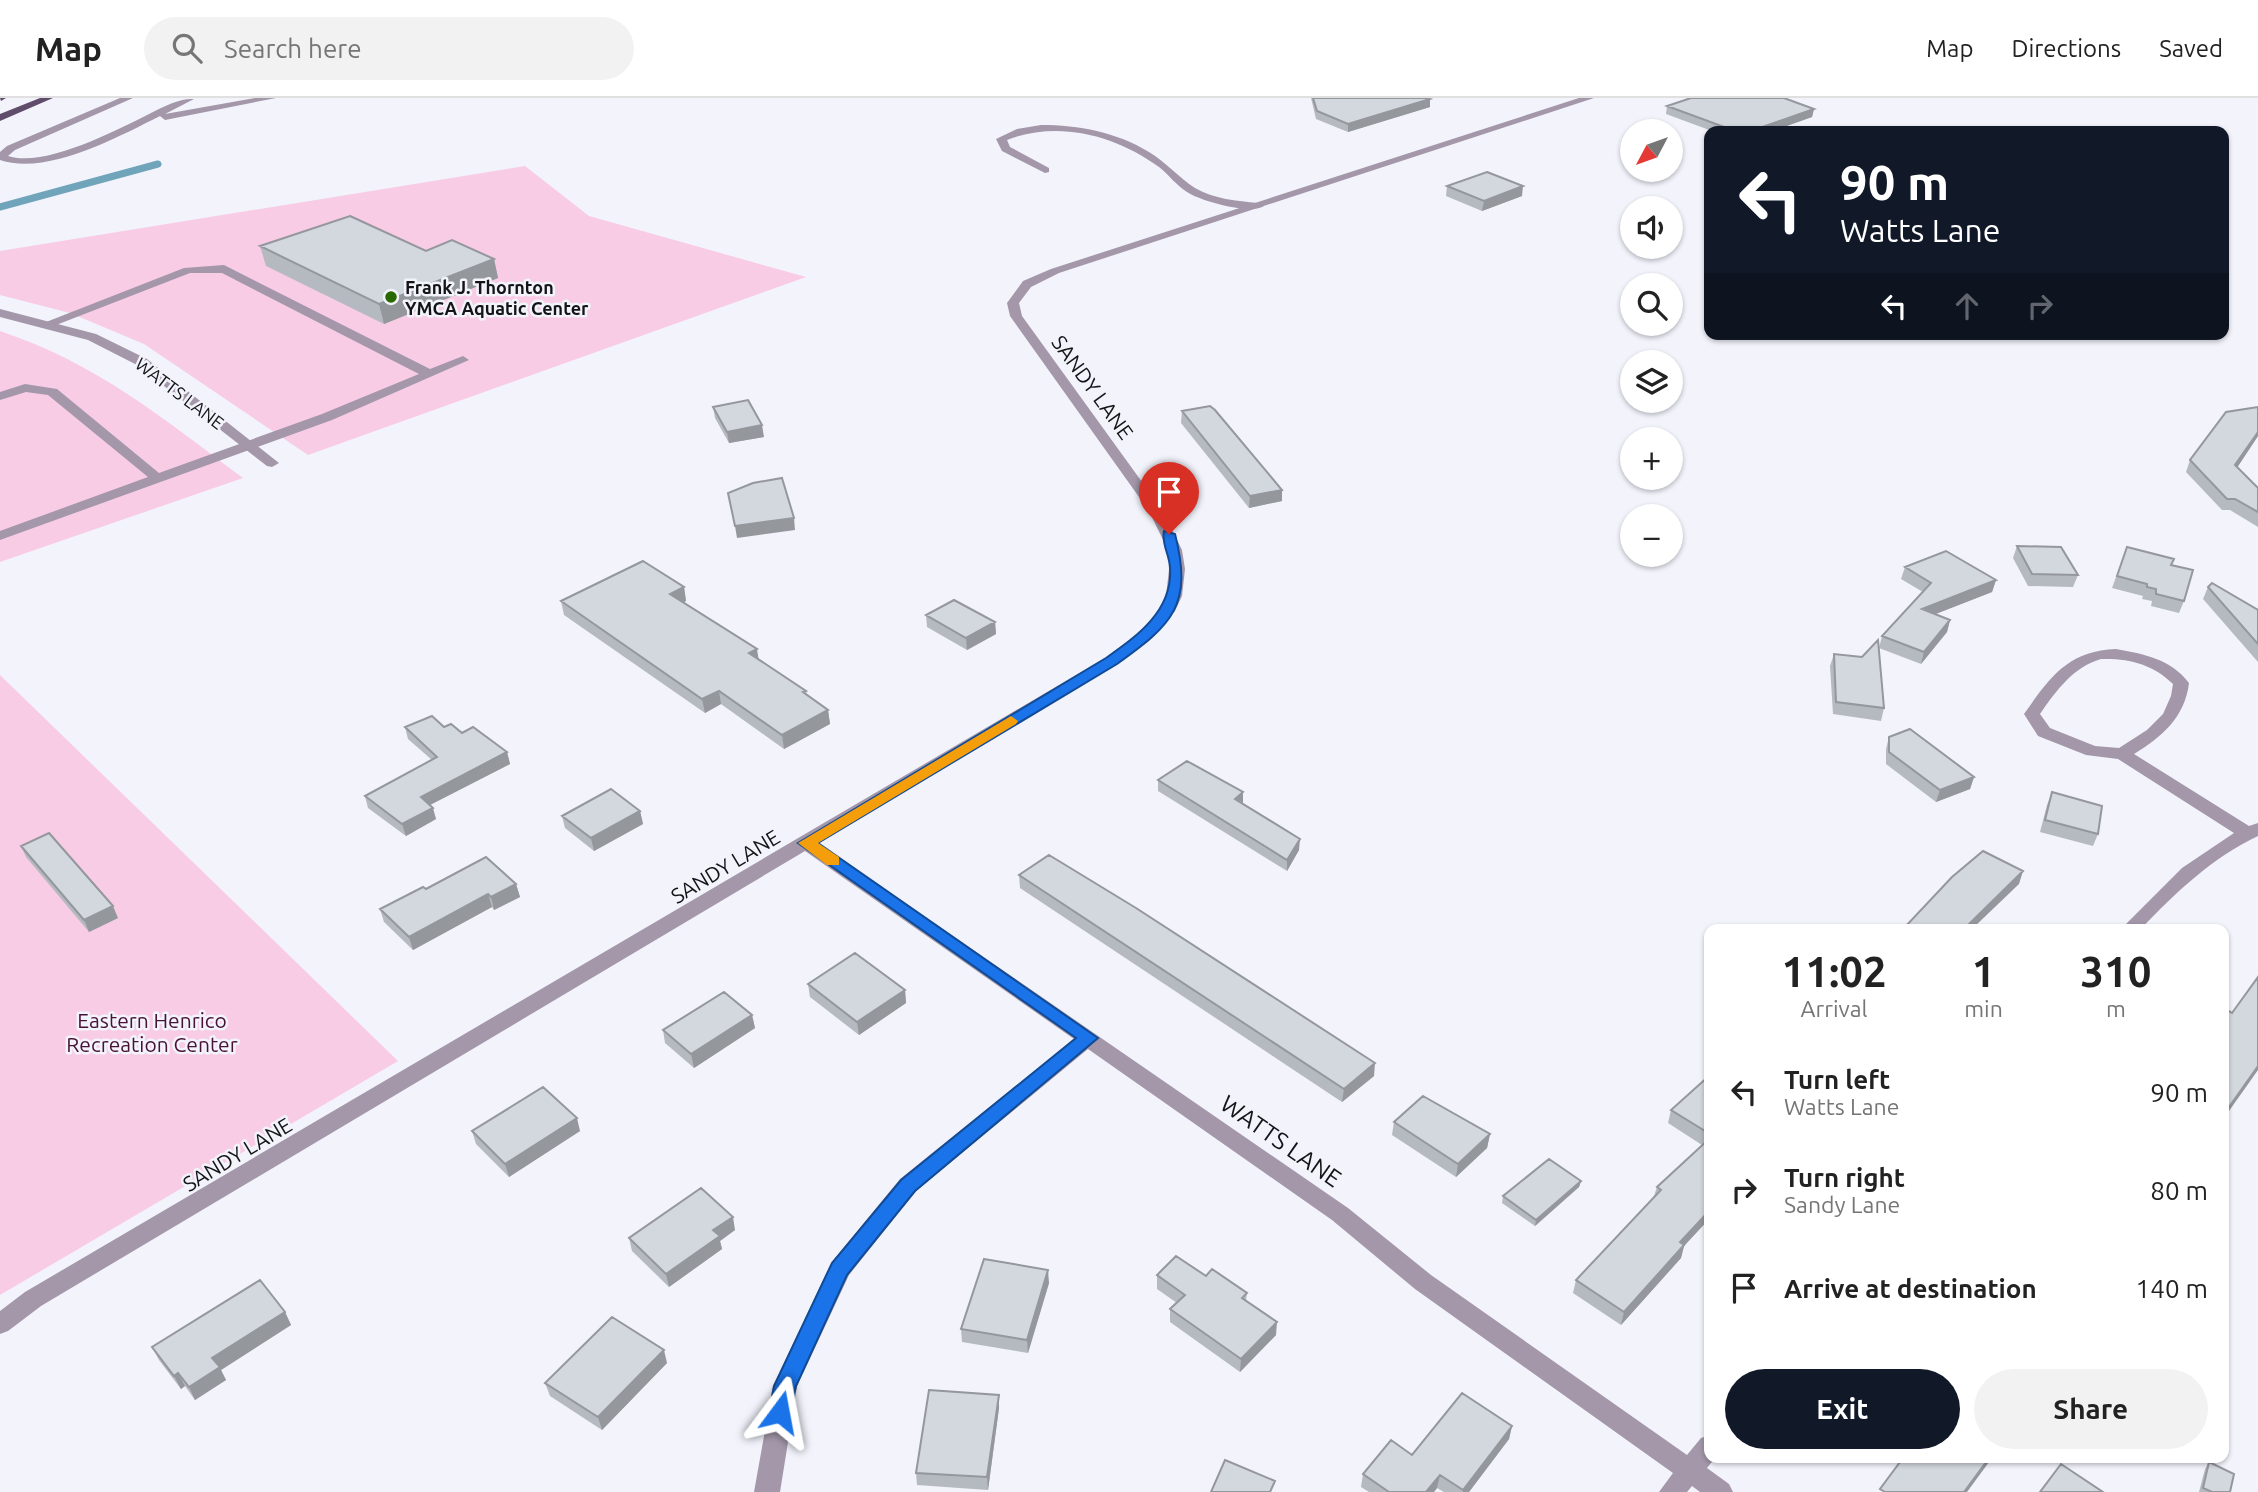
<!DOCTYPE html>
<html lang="en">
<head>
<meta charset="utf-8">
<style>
	:root { --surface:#fff; --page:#f2f2f2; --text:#222; --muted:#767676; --line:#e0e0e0; --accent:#111827 }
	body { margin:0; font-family:Ubuntu,sans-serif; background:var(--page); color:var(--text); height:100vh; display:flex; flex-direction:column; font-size:26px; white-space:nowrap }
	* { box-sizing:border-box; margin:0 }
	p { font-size:23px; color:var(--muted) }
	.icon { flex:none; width:38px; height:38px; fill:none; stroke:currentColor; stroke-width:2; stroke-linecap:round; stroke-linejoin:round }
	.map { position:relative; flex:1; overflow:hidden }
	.side { position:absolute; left:1704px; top:826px; width:525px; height:539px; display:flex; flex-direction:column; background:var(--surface); border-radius:14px; box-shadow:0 2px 5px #0004 }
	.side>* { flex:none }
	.hud { position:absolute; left:1704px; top:28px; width:525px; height:214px; border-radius:14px; box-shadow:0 2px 5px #0004; background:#111827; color:#fff; overflow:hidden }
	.needle { width:46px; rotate:229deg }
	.tools { position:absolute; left:1620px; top:21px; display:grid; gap:14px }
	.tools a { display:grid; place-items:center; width:63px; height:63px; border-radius:50%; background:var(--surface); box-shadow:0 2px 5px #0004; font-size:35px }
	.pin { position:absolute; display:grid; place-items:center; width:60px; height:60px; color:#fff; margin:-72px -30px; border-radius:50% 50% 50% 0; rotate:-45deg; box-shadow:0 0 7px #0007 }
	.pin .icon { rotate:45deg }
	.me { position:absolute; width:77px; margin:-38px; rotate:13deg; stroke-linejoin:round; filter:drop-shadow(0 0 5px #0008) }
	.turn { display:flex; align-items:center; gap:24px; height:147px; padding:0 21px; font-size:32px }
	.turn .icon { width:91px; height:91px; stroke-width:2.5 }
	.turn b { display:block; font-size:49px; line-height:60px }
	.lanes { display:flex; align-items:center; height:66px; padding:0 21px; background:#0003; justify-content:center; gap:35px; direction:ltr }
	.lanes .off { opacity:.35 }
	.eta { display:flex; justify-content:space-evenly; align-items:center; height:119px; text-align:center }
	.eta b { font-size:42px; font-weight:600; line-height:49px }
	.primary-button { display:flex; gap:14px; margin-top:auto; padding:14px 21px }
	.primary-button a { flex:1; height:80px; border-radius:42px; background:var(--accent); color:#fff; font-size:28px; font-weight:600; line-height:80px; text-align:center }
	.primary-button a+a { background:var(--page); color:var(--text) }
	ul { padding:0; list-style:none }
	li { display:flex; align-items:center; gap:21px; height:98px; padding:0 21px }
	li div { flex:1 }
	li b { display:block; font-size:26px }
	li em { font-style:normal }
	header { display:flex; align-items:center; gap:42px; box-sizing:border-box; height:98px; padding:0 35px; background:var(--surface); border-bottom:2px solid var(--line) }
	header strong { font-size:33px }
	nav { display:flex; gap:38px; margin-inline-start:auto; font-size:24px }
	.search { width:490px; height:63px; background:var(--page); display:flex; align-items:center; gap:18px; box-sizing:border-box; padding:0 24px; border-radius:38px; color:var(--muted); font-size:26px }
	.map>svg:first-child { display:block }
	.green { fill:#f8cce5 }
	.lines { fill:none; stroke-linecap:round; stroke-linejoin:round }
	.stream { stroke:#70a4ba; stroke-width:7 }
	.lane { fill:#a397a9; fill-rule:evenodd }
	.street { fill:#a397a9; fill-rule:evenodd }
	.primary { fill:#604c6b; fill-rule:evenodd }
	.wall { fill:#b5bac0 }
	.shaded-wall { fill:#94979c }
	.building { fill:#d3d8df; stroke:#94979c; stroke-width:2 }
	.route { fill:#1a73e8; stroke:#114b97; stroke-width:2 }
	.slow { fill:#f59e0b }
	.poi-dot { fill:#286a00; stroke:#f2f3fb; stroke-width:2.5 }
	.labels { text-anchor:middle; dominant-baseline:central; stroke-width:5; stroke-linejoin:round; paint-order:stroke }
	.far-poi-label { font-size:18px; font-weight:bold; fill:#141417; stroke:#f2f3fb; text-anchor:start }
	.far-street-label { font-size:18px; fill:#141417; stroke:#f2f3fb }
	.street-label { font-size:21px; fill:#141417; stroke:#f2f3fb }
	.park-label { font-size:21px; fill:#481237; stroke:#f2f3fb }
	.near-street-label { font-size:24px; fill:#141417; stroke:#f2f3fb }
</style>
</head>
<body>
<header>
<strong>Map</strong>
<div class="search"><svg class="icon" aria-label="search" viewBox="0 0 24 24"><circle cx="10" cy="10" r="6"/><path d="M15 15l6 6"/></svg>Search here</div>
<nav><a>Map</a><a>Directions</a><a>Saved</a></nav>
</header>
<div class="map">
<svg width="2258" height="1394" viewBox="0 0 2258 1394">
	<rect width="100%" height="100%" fill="#f2f3fb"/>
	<path class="green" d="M525,68L589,118L806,179L308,357L144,246L70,215L0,197V153Z
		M0,233C98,266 161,319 243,380L0,464Z
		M0,577L398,963L0,1197Z"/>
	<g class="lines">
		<path class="stream" d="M0,109L158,66"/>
		<path class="lane" d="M120,0H133L15,52L8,58C45,70 117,32 151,15C165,8 180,0 194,1L165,16L255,0H276L165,22L160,18C118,39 47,78 0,62V54L7,48Z
			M1041,27C1079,27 1116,34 1149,54C1166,64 1179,80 1195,90C1214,101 1237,103 1258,105L1264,108C1251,117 1200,103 1187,94C1176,87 1169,77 1159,69C1115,37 1058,22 1007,42L1010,49L1049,70V74L1045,75L1002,53L996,41L1017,31Z
			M224,167L430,271L463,258L469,262L332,322L0,442V433L148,379L48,297L26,294L0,302V294L25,286L57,291L159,375L322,316L419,276L222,175H190L51,229L41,226L184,170Z"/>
		<path class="street" d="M1579,0H1594L1059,175L1031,189L1019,205L1022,218L1163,413L1182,452L1185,471L1182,498L1175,513L1149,543L1117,566L818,745L1348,1110L1431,1177L1687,1357L1701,1340L1710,1337V1360H1715L1707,1370L1729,1386L1733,1394H1700L1692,1388L1687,1394H1659L1673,1375L1415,1191L1332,1122L1088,951L916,1093L849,1177L797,1288L780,1394H754L773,1288L832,1164L900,1081L1074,941L805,753L41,1208L8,1233L0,1236V1213L25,1194L1105,560L1137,537L1160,511L1166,498L1169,471L1168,452L1149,413L1010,218L1007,205L1023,183L1051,171Z
			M0,211L96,236L147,261L279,365L272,369L267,368L137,267L88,242L0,219Z
			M2116,551C2144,556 2171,561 2189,585C2185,619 2162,639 2134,656L2249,728L2258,725V738C2212,760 2176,794 2141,831H2121L2182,770L2234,735L2118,661L2086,657L2038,638L2024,616C2050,579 2068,553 2116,551ZM2101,561C2128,560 2153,566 2173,586L2171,598L2163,616L2147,632L2119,650L2095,648L2050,630L2040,616C2056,593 2073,569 2101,561Z"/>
		<path class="primary" d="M0,0H6L1,3Z
			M40,0H53L0,23V16Z"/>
	</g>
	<path class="wall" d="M1311,0H1427L1430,9L1348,34L1316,21Z
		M1667,8L1814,11L1812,19L1772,33H1712L1666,16Z
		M1447,88L1522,98L1482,113L1446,98Z
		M260,148L426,153L494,161L498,180L384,226L266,168Z
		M713,309L764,339L729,345L715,320Z
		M2258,309V338L2237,369L2258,390V429L2230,412H2222L2186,374L2190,362Z
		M1182,313L1282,403L1249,410L1181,325Z
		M2017,448L2078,477L2073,489L2028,488L2013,460Z
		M2127,449L2172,467L2184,503L2179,515L2151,508L2152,503L2142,501L2143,498L2112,490Z
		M1905,469L1996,482L1992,494L1935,516L1950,522L1947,534L1921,566L1879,550L1884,610L1881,623L1833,616L1830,568L1834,556L1862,559L1879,550L1882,538L1923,494L1901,481Z
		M684,489L686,503L684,504L759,561L806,593L807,597L828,612L830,626L784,651L721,606L705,615L564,517L561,503Z
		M2208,489L2258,512V564L2203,501Z
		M926,517L995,524L996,536L967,552L927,529Z
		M405,629H444L462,635L507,654L510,666L430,707L436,721L406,738L368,710L365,698L432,662L408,641Z
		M1889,639L1974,679L1970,691L1936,704L1886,666V651Z
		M1158,682L1243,705L1299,752L1287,773L1158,693Z
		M2052,694L2098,736L2093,748L2040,734L2047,707Z
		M640,713L643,726L594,753L565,730L562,718Z
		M21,748L118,820L89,834L26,759Z
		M1019,777L1374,978L1342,1004L1020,790Z
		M516,786L520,799L494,812L492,809L413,852L384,824L380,811L426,791Z
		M808,886L905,892L906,905L859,937L810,899Z
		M752,917L755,930L694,970L665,945L663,932Z
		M1710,977V1120L1684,1148L1681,1160L1621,1227L1573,1195L1576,1182L1654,1098L1657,1089L1702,1047L1668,1025L1671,1012Z
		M1394,1024L1490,1036L1487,1050L1456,1079L1392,1037Z
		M472,1033H580L509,1079L476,1046Z
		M1581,1083L1579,1089L1535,1128L1502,1105L1503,1098Z
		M735,1132L720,1143L722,1151L669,1189L632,1153L629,1140Z
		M1157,1177L1206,1178L1247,1195L1246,1203L1276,1237L1240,1274L1170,1224V1211L1177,1205L1157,1191Z
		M1049,1185L1028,1255L962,1244L961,1231Z
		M285,1214L291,1227L221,1272L226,1282L195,1302L185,1288L181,1291L159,1262L152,1249Z
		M667,1265L602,1332L550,1298L545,1285Z
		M999,1310L988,1392L917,1387L916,1375Z
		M1512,1328L1509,1341L1469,1394H1444L1437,1390L1434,1394H1369L1361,1389L1363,1376L1412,1357Z
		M2209,1364L2230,1394H2199L2205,1371Z"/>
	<path class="shaded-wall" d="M1430,1V9L1348,34V26Z
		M1814,11L1812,19L1772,33H1751Z
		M1523,88L1522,98L1482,113L1484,103Z
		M494,161L498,180L384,226L379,206Z
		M762,327L764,339L729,345L727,334Z
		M2258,334V338L2231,379L2235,367Z
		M1282,392V403L1249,410L1250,398Z
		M794,420L795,432L737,440L735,428Z
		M1996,482L1992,494L1918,523L1922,511Z
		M684,489L686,503L673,509L670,496Z
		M1950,522L1947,534L1921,566L1924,554Z
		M995,524L996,536L967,552L966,540Z
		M757,551L759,564L749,555Z
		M719,593L721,606L705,615L702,601Z
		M828,612L830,626L784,651L782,637Z
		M507,654L510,666L424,710L421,699Z
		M1974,679L1970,691L1936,704L1940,692Z
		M1243,694V705L1235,701Z
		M433,710L436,721L406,738L402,726Z
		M640,713L643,726L594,753L591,740Z
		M1300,741L1299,752L1287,773V762Z
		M2023,773L2019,786L1972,831H1964Z
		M516,786L520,799L494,812L491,799Z
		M488,796L492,809L413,852L409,839Z
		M113,808L118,820L89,834L84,822Z
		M905,892L906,905L859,937L857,924Z
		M752,917L755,930L694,970L691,956Z
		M1375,965L1374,978L1342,1004L1344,991Z
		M2258,968V972L2224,1020V1016Z
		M577,1020L580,1033L509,1079L505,1066Z
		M1490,1036L1487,1050L1456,1079L1458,1066Z
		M1581,1083L1579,1089L1535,1128L1536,1122Z
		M1710,1112V1120L1684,1148L1681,1160L1621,1227L1624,1214L1680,1144Z
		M733,1119L735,1132L720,1143L722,1151L669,1189L666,1176L713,1132Z
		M1048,1172L1049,1185L1028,1255L1027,1242Z
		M285,1214L291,1227L221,1272L226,1282L195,1302L189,1289L212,1260Z
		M1277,1224L1276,1237L1240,1274L1241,1261Z
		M664,1252L667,1265L602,1332L598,1319Z
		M178,1275L185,1288L181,1291L174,1278Z
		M999,1297V1310L988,1392L987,1379Z
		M1512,1328L1509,1341L1469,1394H1463V1392Z
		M1989,1360H1992L1967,1394H1964Z
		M1440,1377L1437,1390L1434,1394H1426Z"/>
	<path class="building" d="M1313,0H1427L1430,1L1348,26L1317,13Z
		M1691,0H1784L1814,11L1751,33H1735L1667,8Z
		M1487,74L1523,88L1484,103L1447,88Z
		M350,118L426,153L452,142L494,161L379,206L260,148Z
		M748,302L762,327L727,334L713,309Z
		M1210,308L1215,312L1282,392L1250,398L1182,313Z
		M2258,309V334L2235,367L2258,390V414L2235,401H2227L2190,362L2226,314Z
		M782,380L794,420L735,428L728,395L753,385Z
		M2017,448L2061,449L2078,477L2032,476Z
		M2127,449L2174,461L2171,467L2193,472L2184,503L2156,496V491L2147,489V486L2117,478Z
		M1946,453L1996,482L1922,511L1950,522L1924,554L1882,538L1931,485L1905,469Z
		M643,463L684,489L670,496L757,551L749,555L806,593L803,594L828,612L782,637L719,593L702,601L561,503Z
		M2212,485L2258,512V546L2208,489Z
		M954,502L995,524L966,540L926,517Z
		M1878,542L1884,610L1836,604L1834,556L1862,559Z
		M432,618L444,629L451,626L462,635L473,629L507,654L421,699L433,710L402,726L365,698L437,659L405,629Z
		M1910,631L1974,679L1940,692L1889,654V639Z
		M1187,663L1243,694L1235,701L1300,741L1287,762L1158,682Z
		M611,691L640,713L591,740L562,718Z
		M2052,694L2102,708L2098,736L2045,722Z
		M49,735L113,808L84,822L21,748Z
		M1983,753L2023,773L1964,831H1907L1904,830L1952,779Z
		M1049,757L1136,810L1375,965L1344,991L1019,777Z
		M486,759L516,786L491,799L488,796L409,839L380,811L423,789L426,791Z
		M855,855L905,892L857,924L808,886Z
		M2258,879V968L2224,1016V919L2229,913L2232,915Z
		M724,894L752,917L691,956L663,932Z
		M1710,977V1036L1671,1012Z
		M543,989L577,1020L505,1066L472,1033Z
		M1423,998L1490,1036L1458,1066L1394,1024Z
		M1710,1040V1112L1680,1144L1684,1147L1624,1214L1576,1182L1661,1092L1657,1089Z
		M1549,1061L1581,1083L1536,1122L1503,1098Z
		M701,1090L733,1119L713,1132L720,1138L666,1176L629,1140Z
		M1176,1158L1206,1178L1212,1171L1247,1195L1242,1200L1277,1224L1241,1261L1170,1211L1185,1197L1157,1177Z
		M984,1161L1048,1172L1027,1242L961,1231Z
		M260,1182L285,1214L212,1260L220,1269L189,1289L178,1275L174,1278L152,1249Z
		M612,1219L664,1252L598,1319L545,1285Z
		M929,1292L999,1297L987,1379L916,1375Z
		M1462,1295L1512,1328L1463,1392L1440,1377L1426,1394H1389L1363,1376L1391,1342L1412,1357Z
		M1903,1360H1989L1964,1394H1885L1880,1391Z
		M1225,1362L1275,1383L1270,1394H1211Z
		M2209,1364L2234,1376L2230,1394H2212L2203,1390Z
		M2061,1366L2103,1394H2040Z"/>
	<path class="route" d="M1164,433L1175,436C1193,507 1173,526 1117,566L818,745L1098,940L915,1093L847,1177L796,1288L788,1321L780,1324L773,1321L769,1314L774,1288L832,1165L901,1082L1076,940L798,745L1106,560C1137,538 1173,513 1170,470C1170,458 1161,445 1164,433Z"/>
	<path class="slow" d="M1011,618L1018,623L1016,626L818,745L839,759V767H827L798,745Z"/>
	<circle class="poi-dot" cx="391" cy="199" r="7"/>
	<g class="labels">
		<g class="far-poi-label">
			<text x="405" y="189">Frank J. Thornton<tspan x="405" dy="21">YMCA Aquatic Center</tspan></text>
		</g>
		<g class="far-street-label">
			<text transform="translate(180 295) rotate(37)">WATTS LANE</text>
		</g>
		<g class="street-label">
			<text transform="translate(1093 289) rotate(54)">SANDY LANE</text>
			<text transform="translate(725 768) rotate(-31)">SANDY LANE</text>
			<text transform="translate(237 1056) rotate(-31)">SANDY LANE</text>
		</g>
		<g class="park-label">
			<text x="152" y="922">Eastern Henrico<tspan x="152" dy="24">Recreation Center</tspan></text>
		</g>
		<g class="near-street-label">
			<text transform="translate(1281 1043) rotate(35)">WATTS LANE</text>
		</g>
	</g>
</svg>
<div class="tools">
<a><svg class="needle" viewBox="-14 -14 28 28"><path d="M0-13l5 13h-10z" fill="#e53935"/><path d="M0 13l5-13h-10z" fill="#767676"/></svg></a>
<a><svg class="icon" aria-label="sound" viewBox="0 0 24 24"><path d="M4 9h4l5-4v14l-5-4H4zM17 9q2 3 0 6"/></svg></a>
<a><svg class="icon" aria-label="search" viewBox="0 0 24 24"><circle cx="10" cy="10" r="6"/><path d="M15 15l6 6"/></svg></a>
<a><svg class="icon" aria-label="layers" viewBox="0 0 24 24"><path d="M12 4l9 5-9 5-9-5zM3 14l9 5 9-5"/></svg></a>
<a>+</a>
<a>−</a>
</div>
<div class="pin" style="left:1169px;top:436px;background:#d93025"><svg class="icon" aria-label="arrive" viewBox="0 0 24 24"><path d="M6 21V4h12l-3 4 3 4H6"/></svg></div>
<svg class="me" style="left:780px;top:1314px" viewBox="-20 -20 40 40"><path d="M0-17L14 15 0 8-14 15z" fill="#1a73e8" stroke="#fff" stroke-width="4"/></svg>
<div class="hud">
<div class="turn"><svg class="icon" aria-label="left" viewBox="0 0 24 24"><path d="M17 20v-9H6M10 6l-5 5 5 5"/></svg><div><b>90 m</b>Watts Lane</div></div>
<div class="lanes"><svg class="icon" aria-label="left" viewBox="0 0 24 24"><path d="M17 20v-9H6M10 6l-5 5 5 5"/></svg><svg class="icon off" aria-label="ahead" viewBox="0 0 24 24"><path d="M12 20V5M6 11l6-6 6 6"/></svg><svg class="icon off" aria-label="right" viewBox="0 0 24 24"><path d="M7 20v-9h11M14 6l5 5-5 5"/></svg></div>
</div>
<section class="side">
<div class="eta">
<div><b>11:02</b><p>Arrival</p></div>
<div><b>1</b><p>min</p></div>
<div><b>310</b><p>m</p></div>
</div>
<ul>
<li><svg class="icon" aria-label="left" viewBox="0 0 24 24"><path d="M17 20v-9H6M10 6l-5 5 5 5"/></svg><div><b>Turn left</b><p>Watts Lane</p></div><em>90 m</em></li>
<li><svg class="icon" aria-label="right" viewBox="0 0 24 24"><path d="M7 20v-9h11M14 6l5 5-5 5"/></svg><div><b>Turn right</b><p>Sandy Lane</p></div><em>80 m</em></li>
<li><svg class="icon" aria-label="arrive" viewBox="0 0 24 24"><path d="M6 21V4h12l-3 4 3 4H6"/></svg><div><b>Arrive at destination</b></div><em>140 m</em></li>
</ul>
<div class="primary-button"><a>Exit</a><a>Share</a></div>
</section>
</div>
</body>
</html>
